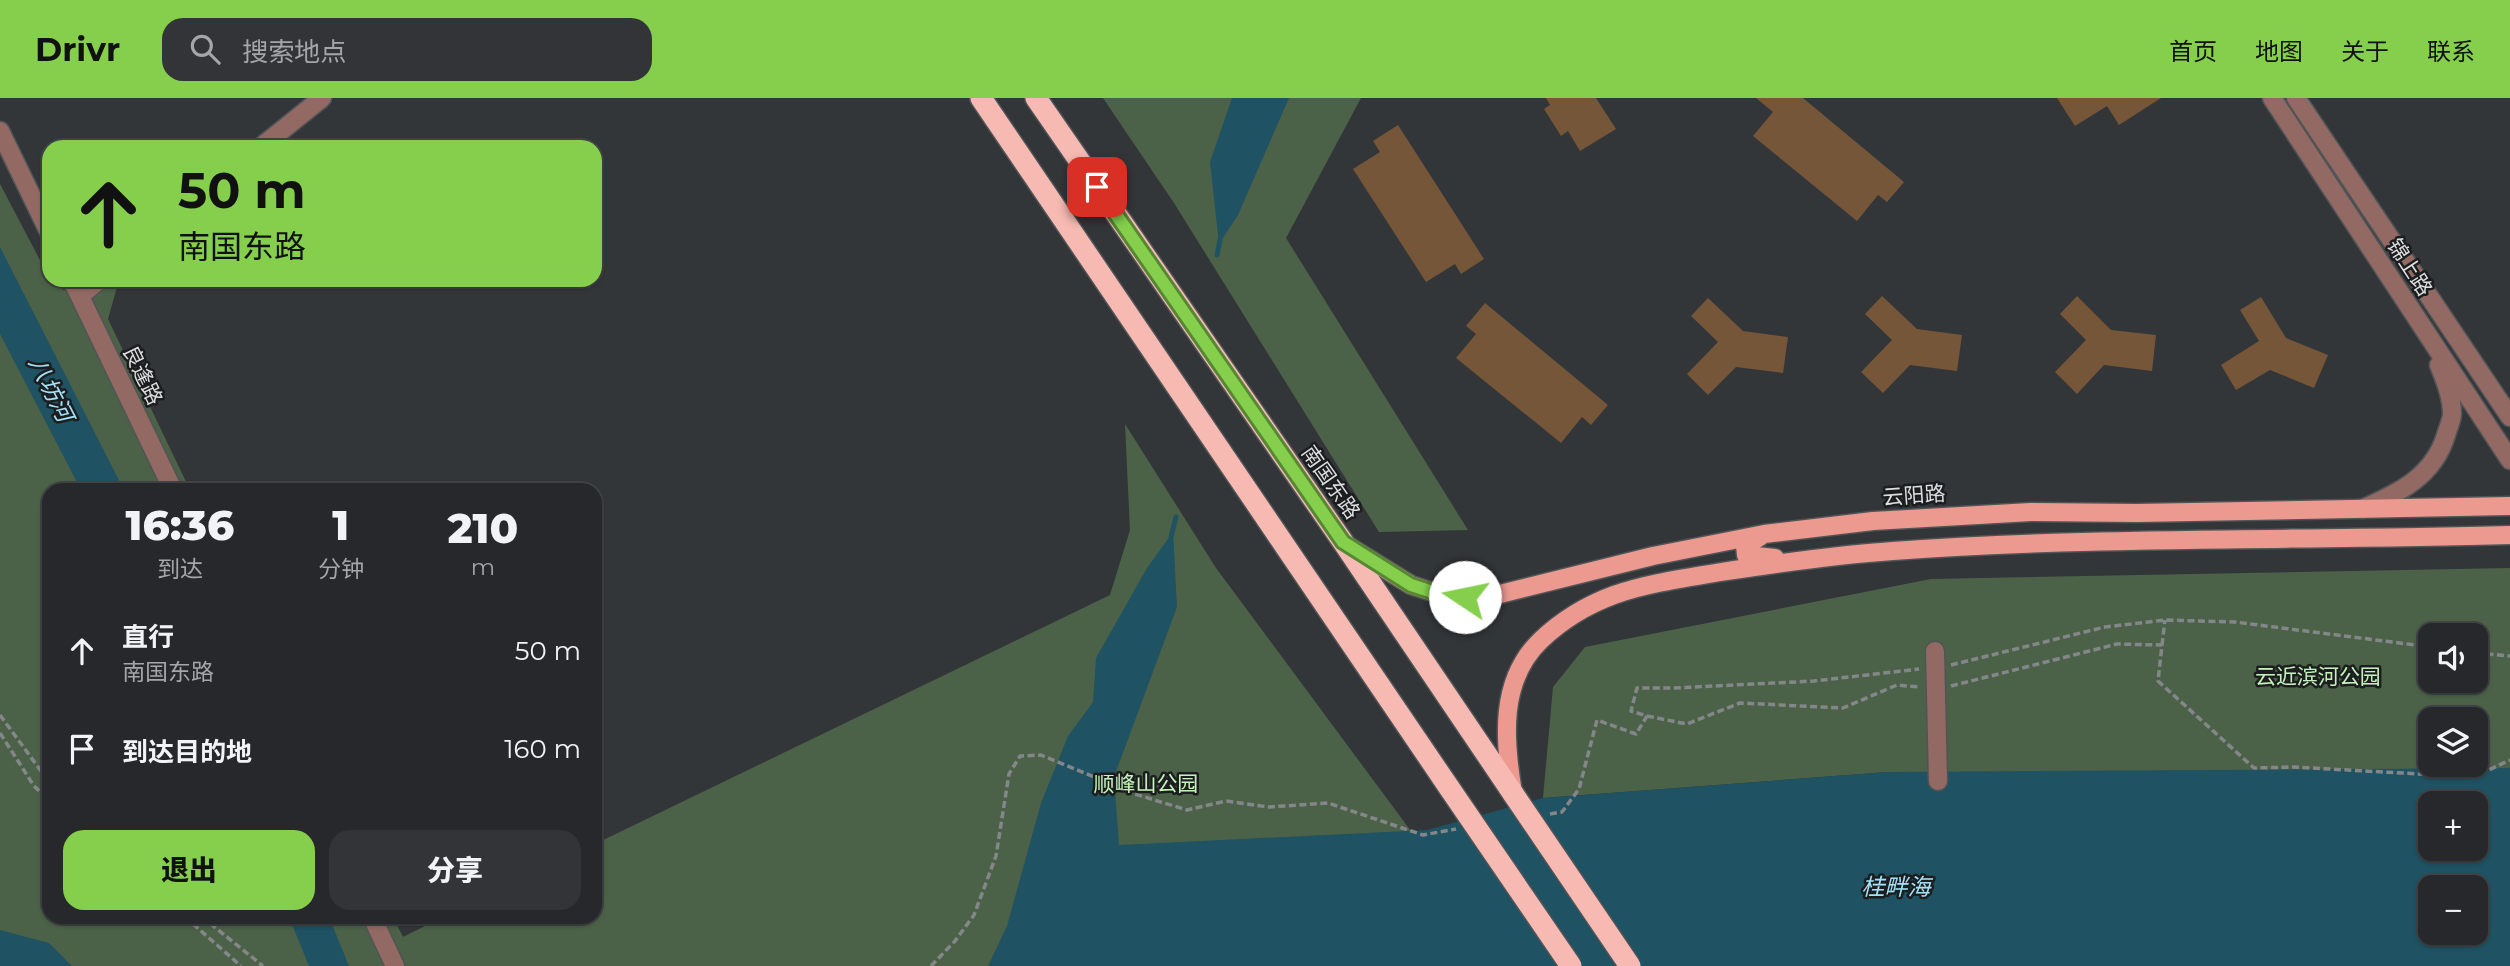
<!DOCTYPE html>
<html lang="zh">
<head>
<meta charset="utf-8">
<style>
	:root { --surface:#26282b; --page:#323437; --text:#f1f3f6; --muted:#a4a6a9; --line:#424447; --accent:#85cf4d }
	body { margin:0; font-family:Montserrat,"Noto Sans SC",sans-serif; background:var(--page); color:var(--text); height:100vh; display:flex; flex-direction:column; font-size:26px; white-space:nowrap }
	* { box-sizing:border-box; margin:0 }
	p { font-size:23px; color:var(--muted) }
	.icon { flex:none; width:38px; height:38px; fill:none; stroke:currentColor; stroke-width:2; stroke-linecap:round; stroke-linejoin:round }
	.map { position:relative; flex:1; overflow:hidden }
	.drawer { position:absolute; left:42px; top:385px; width:560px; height:441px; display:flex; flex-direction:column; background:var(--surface); border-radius:21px; box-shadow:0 2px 5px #0004,0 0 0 2px var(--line) }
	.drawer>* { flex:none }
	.top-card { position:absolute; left:42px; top:42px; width:560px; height:147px; border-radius:21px; box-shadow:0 2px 5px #0004,0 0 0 2px var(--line); background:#85cf4d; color:#111; overflow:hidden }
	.fabs { position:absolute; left:2418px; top:525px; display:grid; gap:14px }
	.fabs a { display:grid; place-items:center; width:70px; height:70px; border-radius:14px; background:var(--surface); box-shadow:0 2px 5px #0004,0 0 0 2px var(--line); font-size:35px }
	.pin { position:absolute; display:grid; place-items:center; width:60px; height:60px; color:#fff; margin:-30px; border-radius:14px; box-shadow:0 4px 10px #0006 }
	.me { position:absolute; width:77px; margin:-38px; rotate:281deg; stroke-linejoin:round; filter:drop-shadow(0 0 5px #0008) }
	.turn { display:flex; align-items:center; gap:24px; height:147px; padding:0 21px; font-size:32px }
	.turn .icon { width:91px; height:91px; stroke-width:2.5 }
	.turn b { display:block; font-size:49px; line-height:60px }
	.eta { display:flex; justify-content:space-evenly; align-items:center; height:119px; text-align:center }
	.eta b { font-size:42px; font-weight:800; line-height:49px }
	.action { display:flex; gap:14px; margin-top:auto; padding:14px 21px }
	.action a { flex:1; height:80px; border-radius:21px; background:var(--accent); color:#111; font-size:28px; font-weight:800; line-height:80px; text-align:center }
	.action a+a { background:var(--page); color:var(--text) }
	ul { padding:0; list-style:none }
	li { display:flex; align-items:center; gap:21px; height:98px; padding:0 21px }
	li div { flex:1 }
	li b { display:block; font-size:26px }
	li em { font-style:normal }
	header { display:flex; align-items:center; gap:42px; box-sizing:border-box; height:98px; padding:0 35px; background:var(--accent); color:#111 }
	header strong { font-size:33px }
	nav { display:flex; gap:38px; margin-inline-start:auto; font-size:24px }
	.search { width:490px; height:63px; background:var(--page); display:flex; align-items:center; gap:18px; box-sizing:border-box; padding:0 24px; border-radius:21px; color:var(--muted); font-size:26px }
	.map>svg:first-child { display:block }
	.green { fill:#4c6248; fill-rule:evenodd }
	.water { fill:#1f5262; fill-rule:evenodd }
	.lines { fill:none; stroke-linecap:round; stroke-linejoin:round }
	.stream { stroke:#1f5262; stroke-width:5 }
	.building { fill:#755639 }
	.minor-casing { stroke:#515457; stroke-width:21 }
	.major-casing { stroke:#515457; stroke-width:21 }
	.highway-casing { stroke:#515457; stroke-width:24 }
	.path { stroke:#848789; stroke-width:3.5; stroke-dasharray:7 3.5; stroke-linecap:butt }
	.minor { stroke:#926963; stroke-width:18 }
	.major { stroke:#ec998f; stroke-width:18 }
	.highway { stroke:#f6bab2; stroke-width:21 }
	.highway-bridge-casing { stroke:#515457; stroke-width:24; stroke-linecap:butt }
	.highway-bridge { stroke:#f6bab2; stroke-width:21 }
	.route-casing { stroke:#568732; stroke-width:18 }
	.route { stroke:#85cf4d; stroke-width:12 }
	.labels { text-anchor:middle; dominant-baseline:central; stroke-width:5; stroke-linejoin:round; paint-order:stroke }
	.street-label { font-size:21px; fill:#dcdedf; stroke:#1c1d1f }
	.park-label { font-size:21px; fill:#c4f3bb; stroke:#1c1d1f }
	.water-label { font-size:23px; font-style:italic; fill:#a2e2f8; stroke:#1c1d1f }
</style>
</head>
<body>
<header>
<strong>Drivr</strong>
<div class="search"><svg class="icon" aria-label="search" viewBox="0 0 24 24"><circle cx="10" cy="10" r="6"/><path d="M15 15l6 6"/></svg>搜索地点</div>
<nav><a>首页</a><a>地图</a><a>关于</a><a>联系</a></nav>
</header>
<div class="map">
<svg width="2510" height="868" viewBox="0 0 2510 868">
	<rect width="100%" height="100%" fill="#333639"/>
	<path class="green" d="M1103,0H1361L1286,140L1468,432L1379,434L1174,105Z
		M0,86L41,164L49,174V182H55L63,192L119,182L108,221L190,392H49V819H393L403,839L443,819H595V746L1110,497L1130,432L1125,326L1216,470L1511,868H0Z
		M2510,470V675L1888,674L1543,700L1553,589L1585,549L1931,481ZM2431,537H2476V583H2431ZM2431,621H2476V667H2431Z"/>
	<path class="water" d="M1232,0H1289L1238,117L1219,146L1210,64Z
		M0,149L124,392H81L0,236Z
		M1173,434L1177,509L1114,679L1119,747L1427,732L1543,700L1888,674L2510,670V868H988L1007,828L1041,705L1068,638L1093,604L1096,560L1147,470ZM2431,705H2476V751H2431ZM2431,789H2476V835H2431Z
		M289,819H329L349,868H309Z
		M0,832L49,845L72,868H0Z"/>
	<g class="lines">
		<path class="stream" d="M1217,157L1220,142
			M1171,439L1176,419"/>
	</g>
	<path class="building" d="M1546,0H1596L1616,31L1580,53L1568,33L1561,38L1544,11L1550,7Z
		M1756,0H1803L1904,84L1887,104L1878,97L1857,123L1753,38L1773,14Z
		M2057,0H2161L2119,27L2107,8L2075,28Z
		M1398,27L1484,161L1461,176L1455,166L1426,184L1353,71L1380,54L1373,43Z
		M1882,198L1917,231L1962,237L1957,273L1910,267L1883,295L1861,274L1892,242L1865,216Z
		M2077,198L2111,232L2156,237L2152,273L2104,267L2077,296L2055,274L2086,242L2060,216Z
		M2261,199L2286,240L2328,257L2314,290L2270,272L2236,292L2221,267L2259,243L2240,212Z
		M1708,200L1743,233L1788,239L1783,275L1736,269L1708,297L1687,276L1718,244L1691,218Z
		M1485,205L1608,307L1591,327L1582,319L1561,345L1456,260L1476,236L1466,228Z"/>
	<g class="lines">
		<g class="minor-casing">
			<path id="minor" d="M2272,0L2510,362
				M2296,0L2510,319
				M0,33L49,134
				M261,49L322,0
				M72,182L173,392
				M80,198L99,182
				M2362,411C2399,395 2434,378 2446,337C2448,330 2452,322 2452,316C2452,299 2445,282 2439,267
				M1935,553L1938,683
				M372,819L395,868"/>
		</g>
		<g class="major-casing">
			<path id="major" d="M1761,438L1745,448L1746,457L1775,460
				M1348,448L1411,487L1442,497L1488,499L1653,458L1764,436L1873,423L2031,414L2137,415L2510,408
				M1513,694C1504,642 1499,582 1541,542C1562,522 1587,507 1614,497C1648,485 1686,480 1721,474C1779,465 1835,457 1893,453C2098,438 2305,443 2510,437"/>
		</g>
		<g class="highway-casing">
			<path id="highway" d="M981,0L1450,691
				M1036,0L1343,444L1514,697"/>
		</g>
		<path class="path" d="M2162,547L2165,522
			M2476,555L2510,558
			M1951,567L2105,529L2165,522L2235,524L2431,549
			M1951,588L2117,546L2162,547L2158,583L2254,670L2293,669L2474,679L2510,662
			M0,617L49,684
			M1647,618L1687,626L1740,605L1843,610L1897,587L1919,589
			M0,635L34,688L49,702
			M1550,716L1562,714L1579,691L1597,622L1636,636L1647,618L1631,613L1637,590H1674L1814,583L1919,571
			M185,819L241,868
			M202,819L263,868
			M931,868L955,843L974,817L996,758L1009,676L1020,658L1041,657L1135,696L1187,712L1226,703L1269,709L1328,705L1423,737L1456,731"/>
		<use href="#minor" class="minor"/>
		<use href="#major" class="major"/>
		<use href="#highway" class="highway"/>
		<g class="highway-bridge-casing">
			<path id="highway-bridge" d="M1450,691L1571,868
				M1514,697L1630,868"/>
		</g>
		<use href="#highway-bridge" class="highway-bridge"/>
	</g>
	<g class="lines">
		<g class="route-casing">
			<path id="route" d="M1097,89L1343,444L1411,487L1442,497L1465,499"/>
		</g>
		<use href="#route" class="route"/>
	</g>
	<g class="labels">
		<g class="street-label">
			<text transform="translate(2410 169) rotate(57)">锦上路</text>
			<text transform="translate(143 277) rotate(64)">良逢路</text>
			<text transform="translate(1331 384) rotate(55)">南国东路</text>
			<text transform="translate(1914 397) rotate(-4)">云阳路</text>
		</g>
		<g class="park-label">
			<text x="2318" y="578">云近滨河公园</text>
			<text x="1146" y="685">顺峰山公园</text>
		</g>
		<g class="water-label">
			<text transform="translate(51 291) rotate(63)">八坊河</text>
			<text x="1896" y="789">桂畔海</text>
		</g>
	</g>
</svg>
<div class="fabs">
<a><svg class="icon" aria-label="sound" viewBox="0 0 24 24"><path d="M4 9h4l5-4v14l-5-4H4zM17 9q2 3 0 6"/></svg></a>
<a><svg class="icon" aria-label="layers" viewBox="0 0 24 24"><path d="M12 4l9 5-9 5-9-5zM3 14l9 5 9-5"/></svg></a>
<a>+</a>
<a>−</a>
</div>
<div class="pin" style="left:1097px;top:89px;background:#d93025"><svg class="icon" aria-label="arrive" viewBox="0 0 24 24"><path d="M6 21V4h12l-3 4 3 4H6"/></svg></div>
<svg class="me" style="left:1465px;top:499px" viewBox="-20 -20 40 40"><circle r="19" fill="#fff"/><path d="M0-13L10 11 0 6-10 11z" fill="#85cf4d"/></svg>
<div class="top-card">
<div class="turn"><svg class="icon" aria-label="ahead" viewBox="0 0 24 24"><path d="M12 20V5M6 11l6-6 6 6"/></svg><div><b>50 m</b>南国东路</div></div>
</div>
<section class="drawer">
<div class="eta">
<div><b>16:36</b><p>到达</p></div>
<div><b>1</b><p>分钟</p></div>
<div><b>210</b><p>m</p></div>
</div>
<ul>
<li><svg class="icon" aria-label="ahead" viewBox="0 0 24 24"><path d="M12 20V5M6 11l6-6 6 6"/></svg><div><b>直行</b><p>南国东路</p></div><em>50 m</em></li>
<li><svg class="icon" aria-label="arrive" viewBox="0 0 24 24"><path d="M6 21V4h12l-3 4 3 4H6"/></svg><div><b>到达目的地</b></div><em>160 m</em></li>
</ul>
<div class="action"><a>退出</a><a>分享</a></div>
</section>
</div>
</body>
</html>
